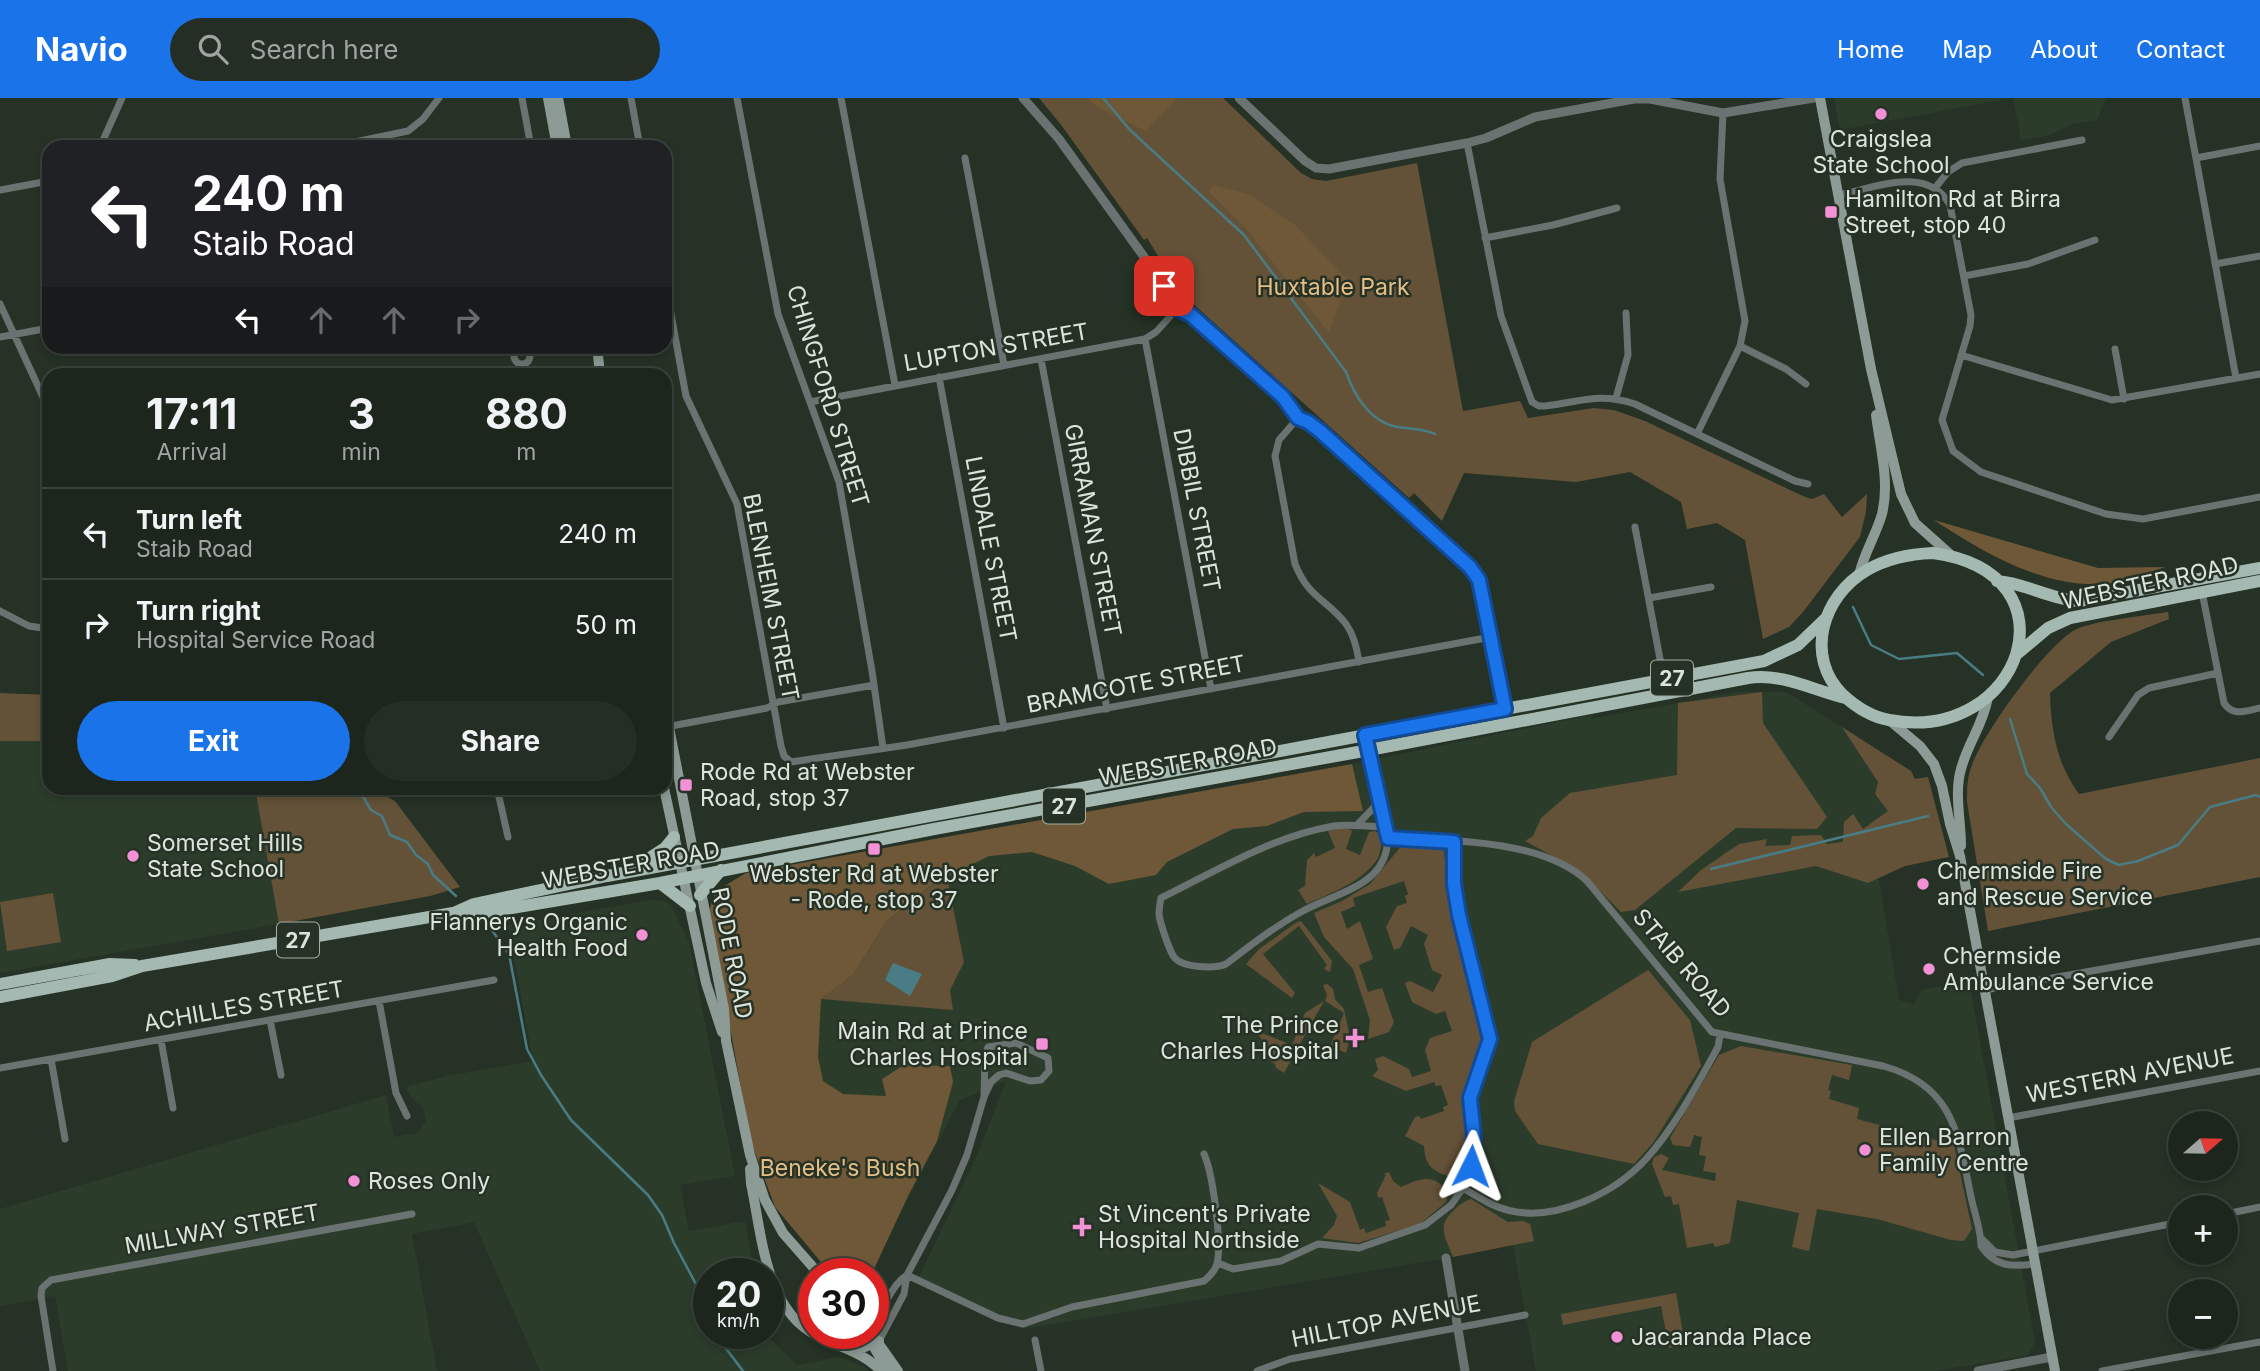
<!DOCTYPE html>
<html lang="en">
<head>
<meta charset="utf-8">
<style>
	:root { --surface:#1c261c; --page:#252e25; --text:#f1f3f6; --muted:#a0a5a3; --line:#3a433b; --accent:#1a73e8 }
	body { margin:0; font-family:Inter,sans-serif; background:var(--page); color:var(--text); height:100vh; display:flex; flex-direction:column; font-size:26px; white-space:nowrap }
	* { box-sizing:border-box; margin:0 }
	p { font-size:23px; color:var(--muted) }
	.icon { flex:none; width:38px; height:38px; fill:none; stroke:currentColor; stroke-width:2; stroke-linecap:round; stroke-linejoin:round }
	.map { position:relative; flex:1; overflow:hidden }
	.sheet { position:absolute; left:42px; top:270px; width:630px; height:427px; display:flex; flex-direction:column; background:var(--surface); border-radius:21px; box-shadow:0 4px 10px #0003,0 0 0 2px var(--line) }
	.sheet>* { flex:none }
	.hud { position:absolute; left:42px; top:42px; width:630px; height:214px; border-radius:21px; box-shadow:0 4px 10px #0003,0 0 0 2px var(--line); background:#202124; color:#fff; overflow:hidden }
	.needle { width:46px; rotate:70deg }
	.buttons { position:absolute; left:2168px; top:1013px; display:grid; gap:14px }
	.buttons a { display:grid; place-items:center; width:70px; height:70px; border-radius:50%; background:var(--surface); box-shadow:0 4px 10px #0003,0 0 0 2px var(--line); font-size:35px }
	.speed { position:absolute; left:693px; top:1160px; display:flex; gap:14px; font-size:35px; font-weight:700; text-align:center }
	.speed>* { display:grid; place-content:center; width:91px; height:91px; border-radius:50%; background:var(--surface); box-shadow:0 4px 10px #0003,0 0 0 2px var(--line); line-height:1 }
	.speed small { font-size:18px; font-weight:400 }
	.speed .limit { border:10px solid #d22; background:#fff; color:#111 }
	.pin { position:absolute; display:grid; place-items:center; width:60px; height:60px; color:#fff; margin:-30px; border-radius:14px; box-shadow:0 4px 10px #0006 }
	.me { position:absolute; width:77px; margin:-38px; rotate:3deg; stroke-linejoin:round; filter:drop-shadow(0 0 5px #0008) }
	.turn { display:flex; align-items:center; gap:24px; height:147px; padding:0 35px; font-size:32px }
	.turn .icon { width:91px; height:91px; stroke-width:2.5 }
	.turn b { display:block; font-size:49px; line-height:60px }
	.lanes { display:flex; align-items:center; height:66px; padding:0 35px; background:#0003; justify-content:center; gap:35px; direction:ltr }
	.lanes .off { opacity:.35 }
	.eta { display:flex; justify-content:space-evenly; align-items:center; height:119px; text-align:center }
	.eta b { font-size:42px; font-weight:700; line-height:49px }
	.cta { display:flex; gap:14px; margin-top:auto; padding:14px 35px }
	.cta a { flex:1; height:80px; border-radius:42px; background:var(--accent); color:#fff; font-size:28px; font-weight:700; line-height:80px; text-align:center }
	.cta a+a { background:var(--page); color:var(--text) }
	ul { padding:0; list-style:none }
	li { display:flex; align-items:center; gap:21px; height:91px; padding:0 35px; border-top:2px solid var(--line) }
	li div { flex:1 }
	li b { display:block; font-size:26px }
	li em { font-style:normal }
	header { display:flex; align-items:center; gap:42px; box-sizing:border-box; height:98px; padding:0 35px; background:var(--accent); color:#fff }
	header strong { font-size:33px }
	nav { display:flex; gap:38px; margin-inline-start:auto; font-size:24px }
	.search { width:490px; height:63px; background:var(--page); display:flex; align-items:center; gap:18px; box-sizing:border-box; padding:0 24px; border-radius:38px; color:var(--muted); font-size:26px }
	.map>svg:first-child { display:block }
	.built { fill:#2c3c2b }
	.green { fill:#635238 }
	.forest { fill:#6e5837 }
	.water { fill:#497c84 }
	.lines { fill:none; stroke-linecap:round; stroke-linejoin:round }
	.stream { stroke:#497c84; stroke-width:2.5 }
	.minor { stroke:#6a7371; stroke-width:7 }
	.tertiary { stroke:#6a7371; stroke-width:9 }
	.secondary { stroke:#8c9b96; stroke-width:10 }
	.primary { stroke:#a5b9b3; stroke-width:12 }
	.route-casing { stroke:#114b97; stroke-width:18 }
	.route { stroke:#1a73e8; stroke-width:12 }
	.poi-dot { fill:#f391d6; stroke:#263225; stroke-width:2.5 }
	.labels { text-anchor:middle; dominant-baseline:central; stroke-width:5; stroke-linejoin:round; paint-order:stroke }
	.shield { fill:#263225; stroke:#a5afa4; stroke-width:2 }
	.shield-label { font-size:21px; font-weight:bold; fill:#dce4db }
	.poi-label { font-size:23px; fill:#dce4db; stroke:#263225; text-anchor:start }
	.park-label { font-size:23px; fill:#e4be85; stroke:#263225 }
	.street-label { font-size:23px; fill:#dce4db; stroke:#263225 }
</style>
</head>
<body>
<header>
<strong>Navio</strong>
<div class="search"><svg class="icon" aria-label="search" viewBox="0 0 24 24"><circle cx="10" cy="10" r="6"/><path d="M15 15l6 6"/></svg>Search here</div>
<nav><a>Home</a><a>Map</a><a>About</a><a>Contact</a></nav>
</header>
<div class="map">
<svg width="2260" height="1273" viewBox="0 0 2260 1273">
	<rect width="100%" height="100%" fill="#263225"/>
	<path class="built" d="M1834,0H2011L1840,32Z
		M2013,0H2106L2097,22L2072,26L2047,38L2021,42Z
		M1736,594H1786L1911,673L1915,681L1928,679L1942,744L1875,758L1899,902L1914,906L1921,892L1969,883L2035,1244L2028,1257L1936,1273H1536L1513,1147L1446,1160L1024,1231L916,1185L977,1058L1006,983L960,1002L868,1176H831L775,1109L716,793L746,775L1352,666L1586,618H1592L1591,621Z
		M0,643H49V690H255L279,826L0,875Z
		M651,802L664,803L671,807L689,844L735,1078L680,1087L689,1133L745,1123L754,1176H709V1236H765L797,1267L839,1259L865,1269L868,1273H540L474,1124L412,1136L437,1273H68L55,1198L0,1208V1111L386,997L394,1039L418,1035L426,1023L423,1009L413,1002L406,989L447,978L533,963L508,827Z"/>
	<path class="green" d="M1039,0H1223L1301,75L1312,81L1326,83L1417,65L1463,313L1520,303L1528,320L1594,310L1614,312L1645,323L1805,399L1812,401L1824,396L1842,419L1867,396L1866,414L1860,439L1803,514L1789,529L1763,541L1745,442L1717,425L1687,431L1681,404L1630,374L1576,384L1464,375L1442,423L1414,395L1409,400L1181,195L1147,140L1144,142L1062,28Z
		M2168,514L2169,521L2111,544L2050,595C2051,633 2057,666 2079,696L2260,660V779L1988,833L1967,704C1967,691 1967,679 1972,667C1982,637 2049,543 2077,531C2098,522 2143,518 2168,514Z
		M1762,594L1763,625L1827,719L1817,731L1736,730L1635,812L1621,814L1580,773L1525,743L1533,738L1541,720L1570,695L1677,677L1678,605Z
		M0,595L49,597V643H0Z
		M1842,629L1911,673L1915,681L1928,679L1949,759L1905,768L1868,785L1816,768L1678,794L1701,772L1739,746L1767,741L1765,748L1790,747L1792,738L1821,737L1827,746L1843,744L1844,724L1853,716L1863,731L1888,713L1875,696L1878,684Z
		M255,690H372L395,703L460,789L430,798L279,826Z
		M1345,729L1352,733L1346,751L1360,757L1369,734L1375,733L1383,738C1381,745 1381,754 1378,760C1364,783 1331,795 1307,806L1298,792L1305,788L1307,762L1314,755L1316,759L1335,750L1328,733Z
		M1403,746L1444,751L1447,790L1482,940L1464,1011L1468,1045L1462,1075L1453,1080C1434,1073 1425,1070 1424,1048L1405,1038L1415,1019L1419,1018L1421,1021L1444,1013L1443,1009L1448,1007L1441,987L1436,988L1434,984L1406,993L1372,978L1378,972L1375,961L1383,958L1409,971L1412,979L1431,973L1425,952L1430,940L1452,933L1445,913L1436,916L1412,904L1405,885L1410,883L1433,894L1442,877L1432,872L1424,846L1428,837L1411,828L1400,850L1394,852L1386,829L1397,808L1407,805L1405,798L1408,796L1404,783L1353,800L1355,808L1341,814L1347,831L1360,823L1373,861L1359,867L1368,894L1382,890L1394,924L1389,934L1368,941L1370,922L1353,871L1324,839L1314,815L1342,803L1370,786Z
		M947,779L964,864L950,892L953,912L821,901L853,877L887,823L933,786Z
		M53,795L61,844L7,853L0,804Z
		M1301,823L1332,863L1330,874L1324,871L1327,867L1299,828L1263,856L1295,895L1292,900L1246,866L1259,851L1297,824Z
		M1648,872L1690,922L1701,968L1653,1045L1634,1066L1538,1046L1515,1013L1514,1003L1532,944Z
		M1327,886L1333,891L1335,901L1344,911L1350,940L1346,955L1330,948L1344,915L1325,903L1327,897L1323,887Z
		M1324,903L1284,975L1276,970L1275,966L1265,960L1268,949L1254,932L1292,947L1305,915Z
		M1741,948L1852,967L1849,982L1832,977L1828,992L1831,993L1829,1001L1859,1010L1857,1021L1954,1047L1972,1131L1964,1143L1951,1142L1877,1121L1817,1111L1809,1153L1792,1149L1799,1115L1737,1102L1730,1145L1715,1149L1713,1145L1687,1150L1679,1106L1673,1107L1671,1098L1665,1099L1652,1066L1654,1059L1661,1056L1669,1060L1662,1072L1715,1083L1716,1075L1703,1073L1706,1058L1699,1057L1702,1039L1694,1037L1690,1049L1673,1047L1670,1040L1719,957Z
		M1389,1074L1393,1083L1401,1089C1420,1081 1431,1075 1447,1092V1103L1420,1126L1358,1145L1322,1140L1334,1127L1337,1118L1318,1085L1350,1104L1360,1132L1364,1130L1366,1135L1386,1128L1385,1123L1390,1122L1382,1099L1378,1100L1377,1095L1386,1077L1384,1076Z
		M1471,1101L1508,1124L1523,1123L1530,1126L1534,1143L1453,1159C1446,1140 1436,1129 1453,1113C1459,1107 1463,1104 1471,1101Z
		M1676,1195L1685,1247L1669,1250L1661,1208L1563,1227L1561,1216Z"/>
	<path class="forest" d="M1088,0H1178L1145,33L1096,8Z
		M1213,87L1248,96L1295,127L1348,182L1329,235L1244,128L1209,94Z
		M1934,422L2098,470L2165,469C2149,475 2131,482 2114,485C2049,494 1986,456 1934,422Z
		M1352,666L1363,713L1304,714L1267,728L1233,731L1167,764L1156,777L1109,786L1075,768L1032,754L989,758L934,785L887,823L853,877L821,901L818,959L823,983L843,996L886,998L882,981L904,967L950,968L953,984L937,1043L909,1096L873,1173L871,1176H831L775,1109L750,1041L709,812L716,793L746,775Z"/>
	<path class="water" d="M893,865L922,876L910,898L885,882Z"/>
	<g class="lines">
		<path class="stream" d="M1103,0L1130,32L1244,137L1346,274C1354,297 1370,324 1397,329C1411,331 1422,330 1435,336
			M1853,509L1871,547L1899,561L1957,555L1983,577
			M2010,621L2027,676L2040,690L2051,709L2066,726L2106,761L2119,767L2138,763L2178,747L2210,709L2256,697L2260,699
			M358,690L371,712L382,718L390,737L407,744L416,757L428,766L433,777L456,798
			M1711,771L1928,718
			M491,831L509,856L527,951L541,977L571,1022L648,1097L662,1117L674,1145L698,1190L709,1222
			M715,1236L743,1273"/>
		<path class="minor" d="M522,0L531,49
			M631,0L640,49
			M737,0L778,216L839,384L872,573L883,650
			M841,0L895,287
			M2185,0L2236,280
			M1467,45L1501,218L1532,304L1539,308H1545C1581,304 1598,294 1635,306L1795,383L1808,386
			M100,49L122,0
			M331,49L408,33L423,21L439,0
			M965,60L1004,267
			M2196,60L2260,48
			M1935,90L1948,74L1962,65L2082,42
			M0,92L49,83
			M1839,97C1875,90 1927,66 1950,107L1971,217L1970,228L1942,322L1953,353L1981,374L2106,416L2143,421L2260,399
			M1485,140L1553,127L1617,110
			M2215,166L2260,158
			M1964,178L2028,166L2095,142
			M665,184L686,298L737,406L781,648L784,658L791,664L907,647L1491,539
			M0,206L49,312
			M0,239L49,230
			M1145,241L1211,591
			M1740,248L1786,271L1806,286
			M514 258a8 8 0 1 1 16 0a8 8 0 1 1-16 0Z
			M2115,251L2124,301
			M1961,257L2112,302L2260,276
			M1041,261L1107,611
			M939,279L1004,630
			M1616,300L1628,257L1626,215
			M810,304L1145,241L1156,234L1177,211
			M1298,320L1279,342L1275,358L1295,466C1309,501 1327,501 1346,526C1354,537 1357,550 1359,564
			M1697,336L1740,248L1745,223L1720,81L1723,15
			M1635,429L1664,582
			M2202,494L2224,605C2233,619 2245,613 2260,610
			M1649,500L1711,489
			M0,513L29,528L49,531
			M666,629L767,610L778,604L874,587
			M1365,637L1387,728C1395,787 1341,792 1301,814C1274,829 1251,847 1226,866C1215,871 1182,870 1174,859C1169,852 1160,825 1159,816C1159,811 1160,805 1161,800C1216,773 1273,738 1334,728C1353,725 1369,730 1387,728
			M2109,639L2138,597L2149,590L2218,575
			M497,690L508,739
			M1358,726L1381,702
			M1389,740C1447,742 1542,741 1587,783L1712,934L1883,968C1952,987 1958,1034 1970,1094C1973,1111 1981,1131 1981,1148C1995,1169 2012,1169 2035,1166
			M1985,892L2260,843
			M379,903L396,995L407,1018
			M270,922L281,977
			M161,942L173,1010
			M51,961L65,1041
			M0,970L494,882
			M2008,1020L2260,973
			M1463,1090C1478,1099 1493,1109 1511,1113C1557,1123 1615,1095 1646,1061C1675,1029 1697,987 1718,949L1720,937
			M2226,1116L2260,1109
			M1982,1141L1995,1154L2013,1157L2180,1124
			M1218,1165L1233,1171L1281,1163L1318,1146L1359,1150L1425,1127L1451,1107L1463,1090L1471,1068L1473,1055L1474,1039L1470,1000L1490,941L1459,817L1454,786V744
			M907,1177L998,1220L1023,1226L1072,1209L1204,1183C1210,1178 1215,1173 1217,1166C1222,1145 1213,1076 1204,1056
			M874,1237C880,1217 889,1189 907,1177
			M1035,1242L1041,1273
			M879,1243L904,1196L907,1177L952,1092L967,1057L984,999L991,984L999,977L1006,975L1030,983L1041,982L1049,973L1048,960L1016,945L988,949L985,958L984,999
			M53,1273L41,1198L42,1190L51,1182L412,1116
			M1257,1273L1290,1261L1525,1217
			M2102,1273L2260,1244"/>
		<path class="tertiary" d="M1023,0L1059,41L1173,199L1177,211L1189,216L1201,226L1288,305L1298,320L1309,324L1320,333L1470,469L1482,491L1506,615
			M1239,0L1305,63L1316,70L1329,71L1467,45L1486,40L1535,19L1634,1H1650L1723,15L1814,0
			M1446,1160L1465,1273
			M1978,1273L2052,1259"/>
		<path class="secondary" d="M548,0L557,49
			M558,0L567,49
			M1820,0L1871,271L1901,396L1915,425L1952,458
			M597,248L600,276
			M1859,477C1864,455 1876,437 1882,416C1890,384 1880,349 1876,317
			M665,609L724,911L726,943L750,1057L765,1102L783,1135L819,1176
			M1889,622L1920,648L1934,666L1942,688L1950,726L1960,758L2055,1273
			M664,690L706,885L722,934
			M1961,748C1961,722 1954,695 1961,671C1968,645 1983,627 1988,599
			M750,1071L751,1086C762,1137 765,1211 816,1237C838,1249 864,1254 881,1273
			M872,1236L898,1273
			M874,1240L875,1251L888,1273
			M848,1250L865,1249L879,1243"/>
		<path class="primary" d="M1933,455C2081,475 2022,647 1889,622C1872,619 1856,609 1843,597C1804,559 1822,498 1867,472C1888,460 1909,456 1933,455Z
			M1997,483C2025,485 2049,501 2079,503L2260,470
			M2017,556L2048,530L2070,520L2260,483
			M631,772L665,750L674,739
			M660,785L690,808
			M700,797L721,772
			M456,814L474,806L607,778L1764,563L1798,547L1826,520
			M0,886L110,866L135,867
			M0,899L112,878L142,868L453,815L476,816L660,785L934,731L1369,652L1748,580C1783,575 1812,592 1845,600"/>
	</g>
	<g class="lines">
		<g class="route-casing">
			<path id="route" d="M1164,188L1174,201L1177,211L1191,217L1283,299L1298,320L1308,324L1320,333L1470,469L1479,482L1505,611L1365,637L1388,740L1454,744V786L1459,817L1490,941L1470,1000L1474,1039L1471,1068"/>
		</g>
		<use href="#route" class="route"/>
	</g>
	<g class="poi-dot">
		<circle cx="1881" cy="16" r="7"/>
		<rect x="1824" y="107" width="14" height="14" rx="3.5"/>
		<rect x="679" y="680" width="14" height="14" rx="3.5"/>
		<rect x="867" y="744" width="14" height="14" rx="3.5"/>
		<circle cx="133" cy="758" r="7"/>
		<circle cx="1923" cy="786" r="7"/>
		<circle cx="642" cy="837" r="7"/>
		<circle cx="1929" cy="871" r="7"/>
		<path d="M1351.5 929.5h7v7h7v7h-7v7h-7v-7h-7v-7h7z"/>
		<rect x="1035" y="939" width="14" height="14" rx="3.5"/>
		<circle cx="1865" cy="1052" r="7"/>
		<circle cx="354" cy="1083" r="7"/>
		<path d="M1078.5 1118.5h7v7h7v7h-7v7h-7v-7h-7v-7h7z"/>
		<circle cx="1617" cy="1239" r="7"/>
	</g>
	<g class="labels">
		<g class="shield">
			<rect x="1651" y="562.5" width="42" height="35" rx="5"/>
			<rect x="1043" y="690.5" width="42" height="35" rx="5"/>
			<rect x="277" y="824.5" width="42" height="35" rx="5"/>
		</g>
		<g class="shield-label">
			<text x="1672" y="580">27</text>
			<text x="1064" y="708">27</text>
			<text x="298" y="842">27</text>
		</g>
		<g class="poi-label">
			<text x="1881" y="41" text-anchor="middle">Craigslea<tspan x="1881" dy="26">State School</tspan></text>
			<text x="1845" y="101">Hamilton Rd at Birra<tspan x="1845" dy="26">Street, stop 40</tspan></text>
			<text x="700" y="674">Rode Rd at Webster<tspan x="700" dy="26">Road, stop 37</tspan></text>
			<text x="147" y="745">Somerset Hills<tspan x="147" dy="26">State School</tspan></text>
			<text x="1937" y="773">Chermside Fire<tspan x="1937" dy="26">and Rescue Service</tspan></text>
			<text x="874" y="776" text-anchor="middle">Webster Rd at Webster<tspan x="874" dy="26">- Rode, stop 37</tspan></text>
			<text x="628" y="824" text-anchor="end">Flannerys Organic<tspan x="628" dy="26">Health Food</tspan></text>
			<text x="1943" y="858">Chermside<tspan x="1943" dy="26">Ambulance Service</tspan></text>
			<text x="1339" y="927" text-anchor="end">The Prince<tspan x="1339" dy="26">Charles Hospital</tspan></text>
			<text x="1028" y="933" text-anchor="end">Main Rd at Prince<tspan x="1028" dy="26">Charles Hospital</tspan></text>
			<text x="1879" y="1039">Ellen Barron<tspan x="1879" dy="26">Family Centre</tspan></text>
			<text x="368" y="1083">Roses Only</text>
			<text x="1098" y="1116">St Vincent's Private<tspan x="1098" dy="26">Hospital Northside</tspan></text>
			<text x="1631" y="1239">Jacaranda Place</text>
		</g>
		<g class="park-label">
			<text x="1333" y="189">Huxtable Park</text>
			<text x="840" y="1070">Beneke's Bush</text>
		</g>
		<g class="street-label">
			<text transform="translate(996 249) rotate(-10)">LUPTON STREET</text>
			<text transform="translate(828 298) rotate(73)">CHINGFORD STREET</text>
			<text transform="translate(1197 412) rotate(79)">DIBBIL STREET</text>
			<text transform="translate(1093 432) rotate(79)">GIRRAMAN STREET</text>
			<text transform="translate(991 451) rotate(79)">LINDALE STREET</text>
			<text transform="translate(2150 485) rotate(-12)">WEBSTER ROAD</text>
			<text transform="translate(771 499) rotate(79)">BLENHEIM STREET</text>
			<text transform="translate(1136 586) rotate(-11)">BRAMCOTE STREET</text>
			<text transform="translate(1188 664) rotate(-10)">WEBSTER ROAD</text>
			<text transform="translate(631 767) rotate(-10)">WEBSTER ROAD</text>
			<text transform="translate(732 855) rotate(79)">RODE ROAD</text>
			<text transform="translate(1682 865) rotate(49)">STAIB ROAD</text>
			<text transform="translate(244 908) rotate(-10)">ACHILLES STREET</text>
			<text transform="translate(2130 977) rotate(-11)">WESTERN AVENUE</text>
			<text transform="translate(222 1131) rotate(-10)">MILLWAY STREET</text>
			<text transform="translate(1386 1223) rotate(-11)">HILLTOP AVENUE</text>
		</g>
	</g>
</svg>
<div class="buttons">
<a><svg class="needle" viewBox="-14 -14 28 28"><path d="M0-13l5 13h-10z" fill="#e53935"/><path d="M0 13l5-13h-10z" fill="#a0a5a3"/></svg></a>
<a>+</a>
<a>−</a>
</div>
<div class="speed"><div>20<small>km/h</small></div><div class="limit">30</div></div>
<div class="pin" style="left:1164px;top:188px;background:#d93025"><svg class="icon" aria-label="arrive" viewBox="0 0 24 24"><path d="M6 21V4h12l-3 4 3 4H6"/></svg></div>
<svg class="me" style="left:1471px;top:1068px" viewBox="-20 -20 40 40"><path d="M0-17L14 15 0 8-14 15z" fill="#1a73e8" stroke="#fff" stroke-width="4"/></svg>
<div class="hud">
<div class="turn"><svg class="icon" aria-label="left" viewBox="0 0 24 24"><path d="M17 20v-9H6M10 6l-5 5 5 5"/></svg><div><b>240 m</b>Staib Road</div></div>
<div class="lanes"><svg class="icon" aria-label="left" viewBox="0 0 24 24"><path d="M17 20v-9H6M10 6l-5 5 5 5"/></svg><svg class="icon off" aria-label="ahead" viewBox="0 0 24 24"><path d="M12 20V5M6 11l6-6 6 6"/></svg><svg class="icon off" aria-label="ahead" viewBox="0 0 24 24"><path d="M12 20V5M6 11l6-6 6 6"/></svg><svg class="icon off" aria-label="right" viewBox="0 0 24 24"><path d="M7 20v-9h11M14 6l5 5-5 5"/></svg></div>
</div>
<section class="sheet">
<div class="eta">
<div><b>17:11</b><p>Arrival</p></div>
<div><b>3</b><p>min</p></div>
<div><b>880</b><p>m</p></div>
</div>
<ul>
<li><svg class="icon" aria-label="left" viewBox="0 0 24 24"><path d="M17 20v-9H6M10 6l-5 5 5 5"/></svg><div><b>Turn left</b><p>Staib Road</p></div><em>240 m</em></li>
<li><svg class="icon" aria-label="right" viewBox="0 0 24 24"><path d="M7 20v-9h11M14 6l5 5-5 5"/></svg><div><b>Turn right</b><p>Hospital Service Road</p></div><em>50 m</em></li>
</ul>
<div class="cta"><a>Exit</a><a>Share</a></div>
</section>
</div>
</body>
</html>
